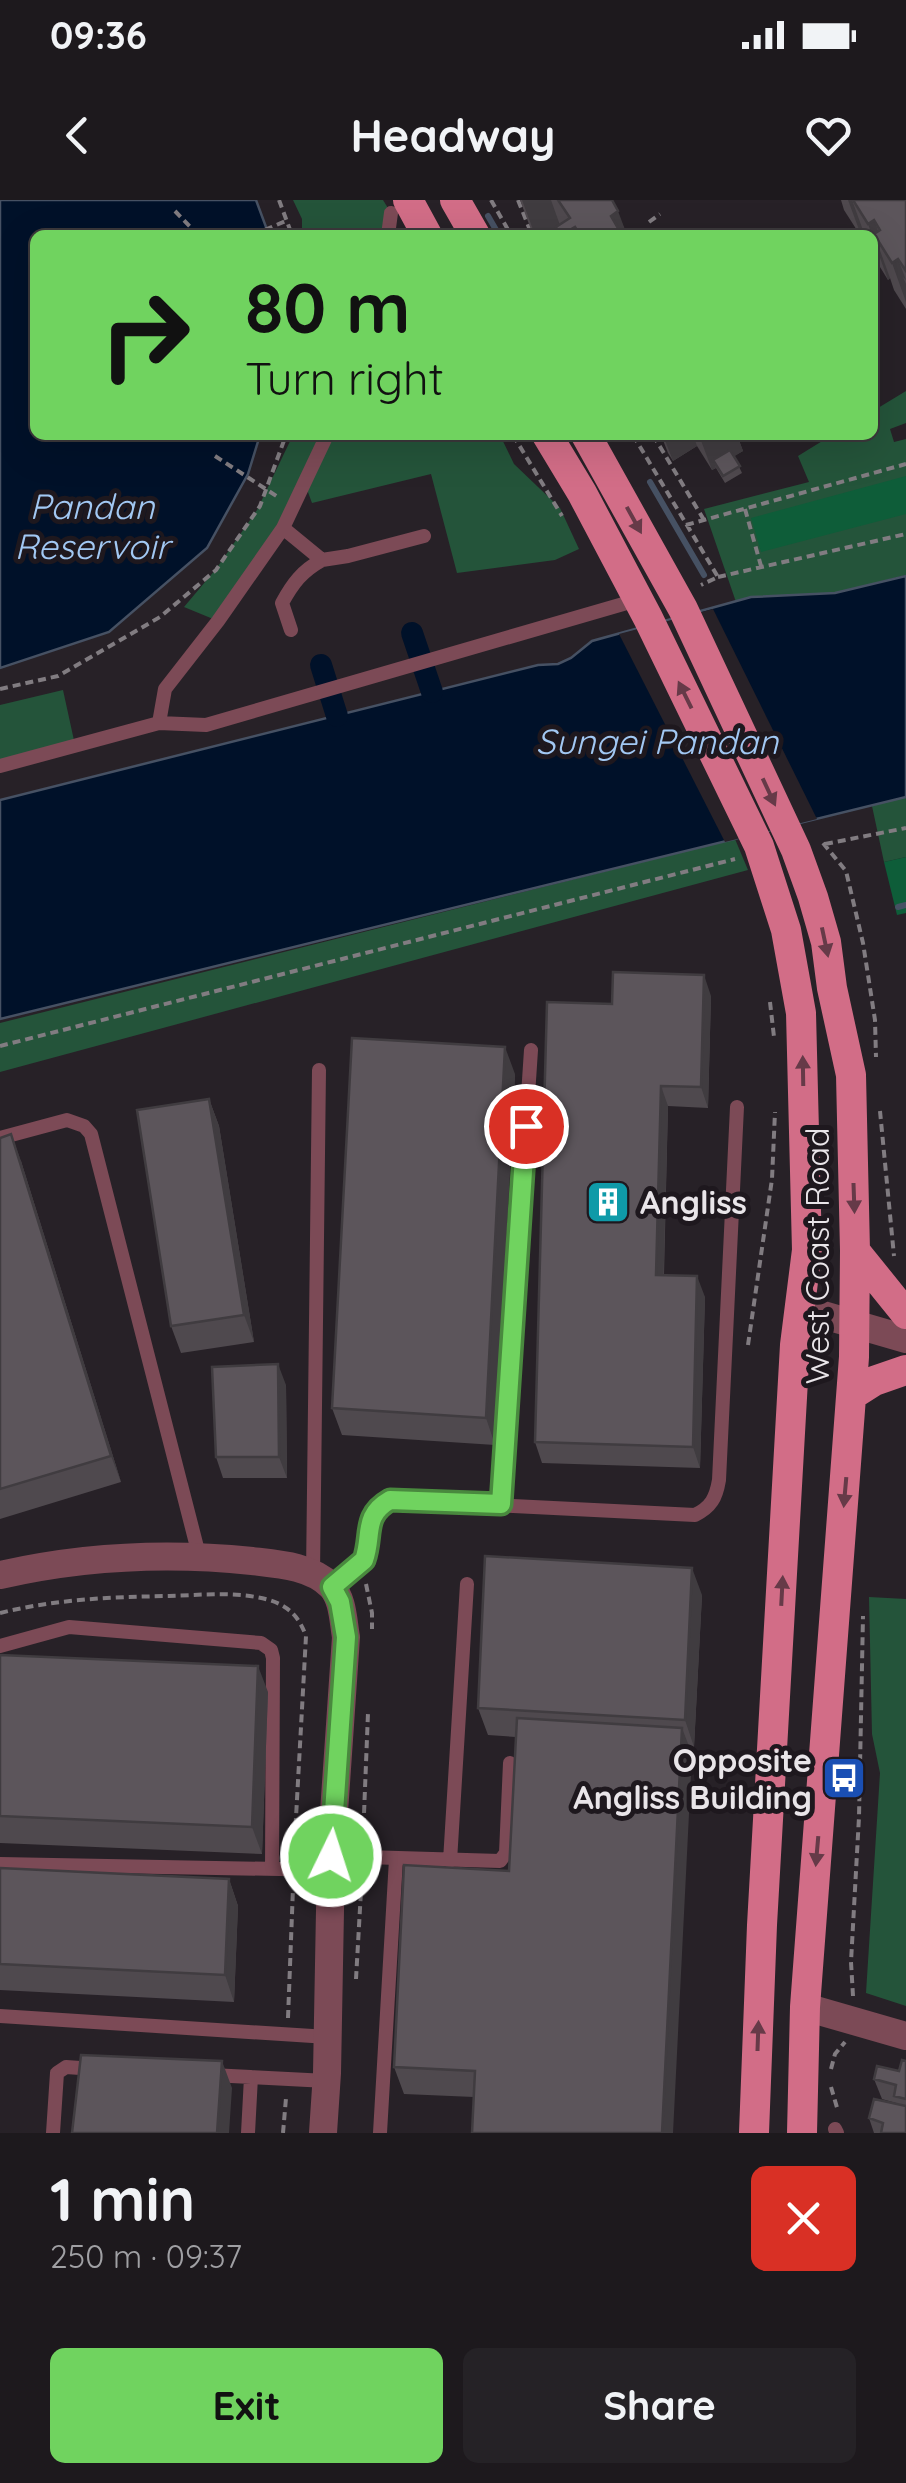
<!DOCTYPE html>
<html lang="en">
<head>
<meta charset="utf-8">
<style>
	:root { --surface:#1d191d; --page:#252226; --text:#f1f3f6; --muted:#a0a0a4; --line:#3b383b; --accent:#70d35f }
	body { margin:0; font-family:Quicksand,sans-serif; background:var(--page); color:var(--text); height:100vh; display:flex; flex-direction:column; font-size:38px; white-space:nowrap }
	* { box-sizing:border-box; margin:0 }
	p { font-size:32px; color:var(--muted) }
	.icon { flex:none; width:55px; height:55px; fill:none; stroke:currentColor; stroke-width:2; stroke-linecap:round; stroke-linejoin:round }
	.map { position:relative; height:1933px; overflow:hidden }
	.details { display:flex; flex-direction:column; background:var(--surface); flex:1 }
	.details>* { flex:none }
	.banner { position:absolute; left:30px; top:30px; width:848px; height:210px; border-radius:15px; box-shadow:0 10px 40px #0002,0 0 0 2px var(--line); background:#70d35f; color:#111; overflow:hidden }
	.pin { position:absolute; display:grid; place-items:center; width:85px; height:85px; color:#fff; margin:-42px; border:5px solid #fff; border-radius:50%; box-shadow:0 2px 10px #0007 }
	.me { position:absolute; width:110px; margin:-55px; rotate:4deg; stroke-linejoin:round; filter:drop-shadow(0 0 8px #0008) }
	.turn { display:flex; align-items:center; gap:35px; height:210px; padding:0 50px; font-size:45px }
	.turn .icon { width:130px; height:130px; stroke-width:2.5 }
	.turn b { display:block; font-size:70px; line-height:85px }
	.round { display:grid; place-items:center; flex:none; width:105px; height:105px; border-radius:15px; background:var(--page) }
	.headline { display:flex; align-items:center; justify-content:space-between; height:170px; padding:0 50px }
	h1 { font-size:60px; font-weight:700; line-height:75px }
	.cta { display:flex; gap:20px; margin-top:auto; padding:20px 50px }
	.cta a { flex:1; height:115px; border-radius:15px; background:var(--accent); color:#111; font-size:40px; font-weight:700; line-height:115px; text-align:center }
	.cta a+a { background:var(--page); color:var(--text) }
	.status { display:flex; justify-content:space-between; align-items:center; height:70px; padding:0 50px; background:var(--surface); direction:ltr }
	.status svg { height:28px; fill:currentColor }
	header { display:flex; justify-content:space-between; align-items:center; height:130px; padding:0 50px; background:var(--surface); font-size:45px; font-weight:700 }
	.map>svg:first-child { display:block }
	.green { fill:#24543a }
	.forest { fill:#0e5d39 }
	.water { fill:#001129; stroke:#465163; stroke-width:2.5 }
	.pier { fill:#272127 }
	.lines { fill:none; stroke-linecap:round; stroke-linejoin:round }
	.stream { stroke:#465163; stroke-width:6 }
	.canal { stroke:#001129; stroke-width:22 }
	.path { stroke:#817c81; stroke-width:4; stroke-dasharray:8 5; stroke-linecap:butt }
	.lane { stroke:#7c4a56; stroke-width:14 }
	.street { stroke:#7c4a56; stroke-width:28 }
	.primary { stroke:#d26d87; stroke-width:30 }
	.wall { fill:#4f494e }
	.shaded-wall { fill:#403c40 }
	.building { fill:#5c555b; stroke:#403c40; stroke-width:2.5 }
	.oneway { fill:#663a48 }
	.route-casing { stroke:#49893e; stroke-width:25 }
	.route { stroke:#70d35f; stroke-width:18 }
	.labels { text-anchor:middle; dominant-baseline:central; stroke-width:10; stroke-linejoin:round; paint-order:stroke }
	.poi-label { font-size:32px; font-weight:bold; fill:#e9e5e9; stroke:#1e181e; text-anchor:start }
	.street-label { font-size:32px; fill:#e9e5e9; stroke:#1e181e }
	.water-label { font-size:35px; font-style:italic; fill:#a2c8f3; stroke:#1e181e }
</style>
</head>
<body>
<div class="status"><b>09:36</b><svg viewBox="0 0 49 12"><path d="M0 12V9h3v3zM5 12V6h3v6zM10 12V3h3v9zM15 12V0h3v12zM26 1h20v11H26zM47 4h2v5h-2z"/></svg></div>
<header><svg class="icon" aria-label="back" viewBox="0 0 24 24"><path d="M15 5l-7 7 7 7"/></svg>Headway<svg class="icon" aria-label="heart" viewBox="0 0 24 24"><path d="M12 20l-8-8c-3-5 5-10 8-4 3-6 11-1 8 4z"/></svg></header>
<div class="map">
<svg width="906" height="1933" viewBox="0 0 906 1933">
	<rect width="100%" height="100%" fill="#272127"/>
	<path class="green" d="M293,0H383L391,13L388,35H302V19Z
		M906,191V223L890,229L894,242L906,239V375L835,393L751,397L736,402L704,309L809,282L798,256L832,235H872L873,211Z
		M293,235H500L514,264L560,308L579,349L555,360L457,373L431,274L312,303L305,284L218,421L184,407L216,369L257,310Z
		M63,490L75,545L0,566V505Z
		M906,597V657L884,662L872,606Z
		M735,639L748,670L0,872V823Z
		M869,1397L906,1399V1806L866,1793L880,1573L872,1534Z"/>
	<path class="forest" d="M906,276V314L761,352L751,318Z
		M906,657V713L897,715L884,662Z"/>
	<path class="water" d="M0,0H256L269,35H35V235H260L248,274L207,348L109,432L0,468Z
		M906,376V597L0,819V600L538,465L558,464L571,458L592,441L751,397L835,393Z"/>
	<path class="pier" d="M713,409L817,619L725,642L619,434Z"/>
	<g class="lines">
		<path class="stream" d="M488,16L499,35
			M650,282L704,375
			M898,707L906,705"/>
		<path class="canal" d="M412,433L432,492
			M321,465L337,516"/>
		<path class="path" d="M279,0L292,35
			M491,0L511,35
			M518,0L532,35
			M175,11L198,35
			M649,22L660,14
			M253,35L288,20
			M513,235L562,316
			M633,235L718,377L701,385
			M653,235L704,320
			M215,256L278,297
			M745,309L761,366
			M686,325L906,264
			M718,377L906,334
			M0,489L58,476L160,417L216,370L260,306L286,235
			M823,643L846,671L863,743L875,820L876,857
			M825,644L906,628
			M770,802L774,837
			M0,846L735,659
			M880,911L894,1056
			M748,1145L772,979L775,912
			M366,1384L372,1413V1429
			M0,1413C57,1399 111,1397 169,1396C201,1395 238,1391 269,1400C289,1406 299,1417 306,1436L294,1654
			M363,1639L368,1513
			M356,1779L362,1673
			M853,1796L851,1762L859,1617L863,1416
			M288,1818L293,1688
			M831,1869L835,1854L845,1842
			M831,1887L838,1911
			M283,1933L286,1898"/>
		<path class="lane" d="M388,35L391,13
			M327,235L283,328L218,421L165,489L159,523L206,525L637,400
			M283,328L322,360L348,356L424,336
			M291,430L282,403C293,383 302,371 322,360
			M0,566L159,523
			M0,938L67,920L84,926L91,934L199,1355
			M501,1304L531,850
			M313,1374L319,870
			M332,1387L364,1360L366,1355C368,1332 368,1313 390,1300L695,1315C711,1307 716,1298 719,1280L737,907
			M0,1446L69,1427L261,1443L271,1450L273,1458L272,1669
			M331,1656L500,1661L506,1653L510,1563
			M450,1661L467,1384
			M0,1664L330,1670
			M0,1816L328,1837
			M211,1875L327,1881
			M835,1929L837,1933
			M53,1933L57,1873L66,1867L95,1869
			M248,1933L251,1877
			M380,1933L396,1659"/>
		<path class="street" d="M799,1108L906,1139
			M0,1375C84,1356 167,1352 252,1361C278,1364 311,1366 331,1386C343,1399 343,1420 346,1437L331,1656L327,1873L323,1933
			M805,1807L906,1836"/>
		<path class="primary" d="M408,0L427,35
			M455,0L475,35
			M547,235L582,293L648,418L759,646L786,730L801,813L807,1050L795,1145L762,1725L754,1933
			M586,235L683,409L796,650L813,697L826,742L832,788L851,875L855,1051L854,1157L805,1807L802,1933
			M855,1051L906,1114
			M852,1195L874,1181L906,1170"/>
	</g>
	<path class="wall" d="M520,0H612L627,35H559L557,30L550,35H533Z
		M841,0H906V109L894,90L890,78L888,80L872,54V35H865L864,33L860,35L844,10Z
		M661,235H737L743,251L734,256L742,273L725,283L716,268L712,270L697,246L673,261L668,253Z
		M711,796L708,908L668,906L664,1075L705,1097L700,1268L542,1263L535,1242L612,804Z
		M515,874L495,1245L342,1235L332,1208Z
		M209,899L219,926L254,1142L181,1153L171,1126Z
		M0,938L21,961L121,1282L0,1319Z
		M286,1185L287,1278H223L216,1257Z
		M702,1395L694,1547H689L692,1554L474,1897L404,1894L394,1867L509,1671L516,1537L488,1535L478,1508Z
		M0,1455L268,1492L262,1654L0,1643Z
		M0,1668L229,1679L238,1706L234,1802L0,1790Z
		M906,1861V1933H874L869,1918L896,1903L882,1899L874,1879L899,1871Z"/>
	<path class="shaded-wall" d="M522,0H551L561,28L550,35H535Z
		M848,0H852L864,33L861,35Z
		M618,11L627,35H618L611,16Z
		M874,20L887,55L874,34L890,78L888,80L868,24Z
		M575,27L578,35H562Z
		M898,59L906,80L903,77L906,84V102L892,63Z
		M663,235H693L697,246L673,261Z
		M699,235H737L743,251L717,267L713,260L716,268L712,270Z
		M704,775L711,796L708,908L701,887Z
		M505,847L515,874L495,1245L486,1218Z
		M661,886L668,906L663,1096L656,1075Z
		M209,899L219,926L254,1142L244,1115Z
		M11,934L21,961L121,1282L111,1256Z
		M697,1076L705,1097L700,1268L693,1247Z
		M278,1164L286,1185L287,1278L279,1257Z
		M692,1368L702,1395L694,1547L685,1520Z
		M258,1466L268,1492L262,1654L252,1627Z
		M682,1528L692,1554L673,1933H662Z
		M229,1679L238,1706L234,1802L225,1775Z
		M222,1861L232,1888L229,1933H217Z"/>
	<path class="building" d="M558,0H612L618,11L611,16L622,35H580L575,27L561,35L556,27L570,18Z
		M853,0H906V71L898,59L892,63L874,34L880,30L874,20L868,24Z
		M730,250L740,266L723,276L713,260Z
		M613,772L704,775L701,887L661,886L656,1075L697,1076L693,1247L535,1242L547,802L612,804Z
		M352,838L505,847L486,1218L332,1208Z
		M209,899L244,1115L171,1126L137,910Z
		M11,934L111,1256L0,1289V938Z
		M278,1164L279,1257H216L212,1167Z
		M485,1356L692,1368L685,1520L478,1508Z
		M0,1455L258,1466L252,1627L0,1616Z
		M517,1518L682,1528L662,1933H472L475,1871L394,1867L404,1665L509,1671Z
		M0,1668L229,1679L225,1775L0,1764Z
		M81,1855L222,1861L217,1933H72Z
		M902,1860L906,1861V1899L894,1896L896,1885L874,1879L877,1866L899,1871Z
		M874,1899L906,1906V1933H881L883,1923L869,1918Z"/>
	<defs><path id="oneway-solid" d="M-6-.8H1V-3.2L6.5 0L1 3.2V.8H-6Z" transform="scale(2.5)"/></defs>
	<g class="oneway">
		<use href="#oneway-solid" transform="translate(634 320) rotate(61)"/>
		<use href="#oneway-solid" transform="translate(685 495) rotate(-116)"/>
		<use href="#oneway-solid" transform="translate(769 592) rotate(65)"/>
		<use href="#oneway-solid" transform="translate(825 742) rotate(78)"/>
		<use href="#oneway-solid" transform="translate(803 871) rotate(-91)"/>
		<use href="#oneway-solid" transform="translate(854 998) rotate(88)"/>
		<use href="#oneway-solid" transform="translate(845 1292) rotate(95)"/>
		<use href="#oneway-solid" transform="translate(782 1391) rotate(-87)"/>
		<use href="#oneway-solid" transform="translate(817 1651) rotate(95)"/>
		<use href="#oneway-solid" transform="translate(758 1836) rotate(-88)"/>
	</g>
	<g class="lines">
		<g class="route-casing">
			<path id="route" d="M331,1656L346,1437L340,1402L332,1387L364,1360C373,1335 362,1316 390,1300L501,1304L526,926"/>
		</g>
		<use href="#route" class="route"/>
	</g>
	<defs>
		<g id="building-square" transform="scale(2.25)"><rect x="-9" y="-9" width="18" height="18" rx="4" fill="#0f9aa8" stroke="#1e181e"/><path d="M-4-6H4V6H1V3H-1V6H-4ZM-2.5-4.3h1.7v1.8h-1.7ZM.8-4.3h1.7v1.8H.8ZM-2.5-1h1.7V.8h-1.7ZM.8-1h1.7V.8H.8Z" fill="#fff"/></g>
		<g id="bus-square" transform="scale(2.25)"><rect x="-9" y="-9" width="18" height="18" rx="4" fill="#1a4fb4" stroke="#1e181e"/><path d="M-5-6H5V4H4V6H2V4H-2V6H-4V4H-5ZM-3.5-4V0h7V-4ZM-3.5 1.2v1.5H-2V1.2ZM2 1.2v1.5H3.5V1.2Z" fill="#fff"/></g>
	</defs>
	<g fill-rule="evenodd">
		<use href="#building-square" x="608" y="1002"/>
		<use href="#bus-square" x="844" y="1578"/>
	</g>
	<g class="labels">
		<g class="poi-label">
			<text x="640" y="1002">Angliss</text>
			<text x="812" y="1560" text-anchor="end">Opposite<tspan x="812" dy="37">Angliss Building</tspan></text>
		</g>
		<g class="street-label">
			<text transform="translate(817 1056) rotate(-90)">West Coast Road</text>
		</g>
		<g class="water-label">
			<text x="92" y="306">Pandan<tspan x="92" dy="40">Reservoir</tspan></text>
			<text x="657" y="541">Sungei Pandan</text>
		</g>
	</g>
</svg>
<div class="pin" style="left:526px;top:926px;background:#d93025"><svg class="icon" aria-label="arrive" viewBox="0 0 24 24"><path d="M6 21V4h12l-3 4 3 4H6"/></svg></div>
<svg class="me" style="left:331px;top:1656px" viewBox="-20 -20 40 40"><circle r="17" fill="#70d35f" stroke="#fff" stroke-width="3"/><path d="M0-11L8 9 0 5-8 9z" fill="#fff"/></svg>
<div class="banner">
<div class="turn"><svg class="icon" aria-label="right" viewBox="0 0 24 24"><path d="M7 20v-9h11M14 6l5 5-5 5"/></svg><div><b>80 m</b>Turn right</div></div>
</div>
</div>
<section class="details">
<div class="headline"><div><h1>1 min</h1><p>250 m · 09:37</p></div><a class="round" style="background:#d93025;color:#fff"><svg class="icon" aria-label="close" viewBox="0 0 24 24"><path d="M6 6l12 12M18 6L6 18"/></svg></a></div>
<div class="cta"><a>Exit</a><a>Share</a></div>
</section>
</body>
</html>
